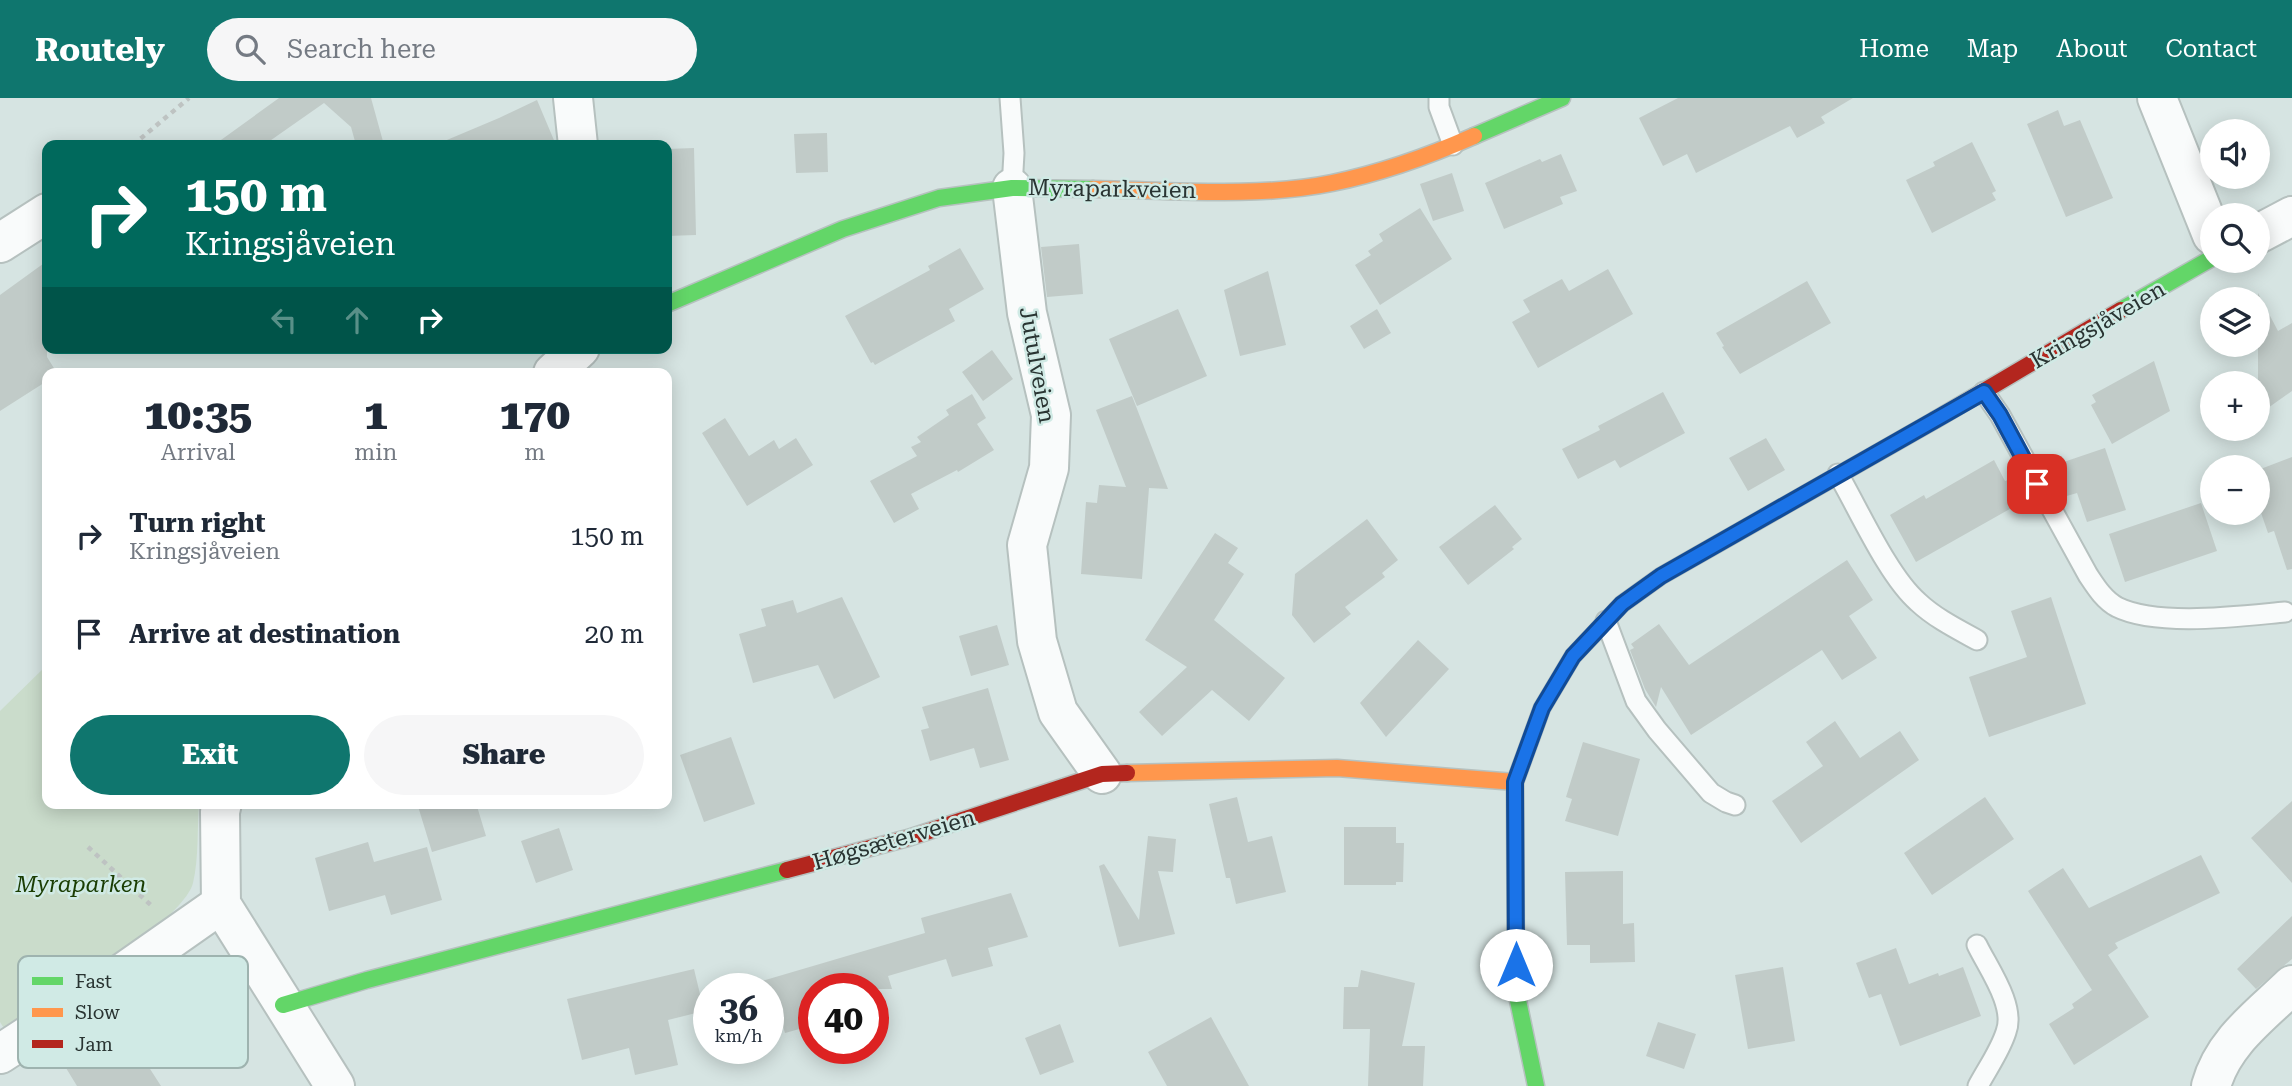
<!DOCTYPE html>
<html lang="en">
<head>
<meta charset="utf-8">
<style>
	:root { --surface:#fff; --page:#f6f6f7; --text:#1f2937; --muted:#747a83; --accent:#0f766e }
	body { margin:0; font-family:"Roboto Serif",serif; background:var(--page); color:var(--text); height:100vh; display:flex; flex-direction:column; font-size:26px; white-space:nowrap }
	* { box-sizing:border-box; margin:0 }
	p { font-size:23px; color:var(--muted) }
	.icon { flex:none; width:38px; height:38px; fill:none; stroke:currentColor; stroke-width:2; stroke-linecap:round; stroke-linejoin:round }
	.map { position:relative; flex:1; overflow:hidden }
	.drawer { position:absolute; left:42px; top:270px; width:630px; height:441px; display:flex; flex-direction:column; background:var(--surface); border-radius:14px; box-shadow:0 4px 18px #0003 }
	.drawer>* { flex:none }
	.guide { position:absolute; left:42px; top:42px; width:630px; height:214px; border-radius:14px; box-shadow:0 4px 18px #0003; background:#00695c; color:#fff; overflow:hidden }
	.buttons { position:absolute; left:2200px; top:21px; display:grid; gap:14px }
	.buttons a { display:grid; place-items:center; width:70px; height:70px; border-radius:50%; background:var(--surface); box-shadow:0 4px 18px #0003; font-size:35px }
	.speed { position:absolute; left:693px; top:875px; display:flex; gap:14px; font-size:35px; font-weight:700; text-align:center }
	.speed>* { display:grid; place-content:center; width:91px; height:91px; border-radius:50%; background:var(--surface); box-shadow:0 4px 18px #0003; line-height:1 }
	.speed small { font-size:18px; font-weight:400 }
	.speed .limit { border:10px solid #d22; background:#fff; color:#111 }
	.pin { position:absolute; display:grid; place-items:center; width:60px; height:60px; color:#fff; margin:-30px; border-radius:14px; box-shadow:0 4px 10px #0006 }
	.me { position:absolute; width:77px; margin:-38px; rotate:0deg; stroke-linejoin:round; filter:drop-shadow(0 0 5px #0008) }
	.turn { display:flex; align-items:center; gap:24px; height:147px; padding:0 28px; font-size:32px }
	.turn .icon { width:91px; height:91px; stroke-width:2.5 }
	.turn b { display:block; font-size:49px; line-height:60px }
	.lanes { display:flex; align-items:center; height:66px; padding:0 28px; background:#0003; justify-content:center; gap:35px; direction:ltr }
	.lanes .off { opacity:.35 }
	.eta { display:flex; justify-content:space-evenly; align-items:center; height:119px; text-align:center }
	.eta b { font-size:42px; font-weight:800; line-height:49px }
	.button { display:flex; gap:14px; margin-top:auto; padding:14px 28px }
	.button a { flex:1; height:80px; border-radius:42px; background:var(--accent); color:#fff; font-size:28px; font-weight:800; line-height:80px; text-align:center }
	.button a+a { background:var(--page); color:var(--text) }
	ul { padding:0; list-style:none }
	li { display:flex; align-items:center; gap:21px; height:98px; padding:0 28px }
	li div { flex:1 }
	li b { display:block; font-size:26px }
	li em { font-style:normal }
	header { display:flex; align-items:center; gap:42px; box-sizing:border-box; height:98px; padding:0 35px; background:var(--accent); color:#fff }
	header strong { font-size:33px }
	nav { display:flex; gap:38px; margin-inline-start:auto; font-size:24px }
	.search { width:490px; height:63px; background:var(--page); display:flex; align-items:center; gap:18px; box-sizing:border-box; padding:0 24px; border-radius:38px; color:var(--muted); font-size:26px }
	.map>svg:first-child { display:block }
	.green { fill:#cadccb }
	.building { fill:#c1cbc8 }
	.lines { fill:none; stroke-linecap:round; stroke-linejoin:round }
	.lane-casing { stroke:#b6c1bf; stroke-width:23 }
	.street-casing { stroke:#b6c1bf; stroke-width:42 }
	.fast-casing { stroke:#b6c1bf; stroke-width:19 }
	.slow-casing { stroke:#b6c1bf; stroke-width:19 }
	.jam-casing { stroke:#b6c1bf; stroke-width:19 }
	.path { stroke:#bec3c2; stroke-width:4.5; stroke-dasharray:5 5; stroke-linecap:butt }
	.lane { stroke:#f9fbfb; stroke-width:19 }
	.street { stroke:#f9fbfb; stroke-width:38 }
	.fast { stroke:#63d668; stroke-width:16 }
	.slow { stroke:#ff974d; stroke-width:16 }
	.jam { stroke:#b3261e; stroke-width:16 }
	.route-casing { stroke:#114b97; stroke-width:18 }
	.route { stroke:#1a73e8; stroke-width:12 }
	.labels { text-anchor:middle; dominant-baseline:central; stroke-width:5; stroke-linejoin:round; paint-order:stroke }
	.street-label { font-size:23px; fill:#293432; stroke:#d0eae5 }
	.park-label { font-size:23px; font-style:italic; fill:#1a3d03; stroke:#d0eae5 }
	.key { fill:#d0eae5; stroke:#9eb3af; stroke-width:2 }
	.key-label { font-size:19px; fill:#293432 }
</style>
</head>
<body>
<header>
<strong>Routely</strong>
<div class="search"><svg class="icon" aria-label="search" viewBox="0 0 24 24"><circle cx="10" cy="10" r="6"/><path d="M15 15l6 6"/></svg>Search here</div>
<nav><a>Home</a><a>Map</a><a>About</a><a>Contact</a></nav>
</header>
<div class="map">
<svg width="2292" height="988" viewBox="0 0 2292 988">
	<rect width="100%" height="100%" fill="#d6e4e2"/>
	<path class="green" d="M47,567V705H199C197,731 199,760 193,785C184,822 45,912 9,938L0,924V613Z"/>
	<path class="building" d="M279,0H371L384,47H356L351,29L324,5L264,47H214Z
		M1678,0H1853L1821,19L1825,25L1797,40L1790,28L1696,75L1687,56L1663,68L1639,20Z
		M537,2L556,47H435L499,20Z
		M2058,12L2064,28L2080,22L2113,100L2066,119L2027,26Z
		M827,35L828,74L796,75L794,36Z
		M1972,44L1996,93L1992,95L1996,102L1932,135L1906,82L1935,68L1933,64Z
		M694,50L696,137L667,138V51Z
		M1561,56L1577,93L1560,99L1563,106L1504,131L1485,85L1540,61L1542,64Z
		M1452,75L1464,113L1433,123L1420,86Z
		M1420,110L1452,161L1380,207L1355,167L1371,157L1368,153L1383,143L1379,136Z
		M1079,146L1083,196L1047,199L1041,149Z
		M960,150L984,191L949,211L955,223L875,267L873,264L871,265L845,218L930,172L928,168Z
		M47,163V259L57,275H47V283L0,313V197Z
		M1608,171L1633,216L1538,270L1512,224L1530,214L1523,202L1562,181L1569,193Z
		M1268,173L1286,247L1240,258L1224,192Z
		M1807,183L1831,225L1740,276L1722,249L1724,248L1716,235Z
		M2258,195L2278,233L2292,225V293L2258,317Z
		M1178,211L1207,278L1137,308L1109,241Z
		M1377,211L1391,235L1364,251L1350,228Z
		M992,252L1013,281L983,303L962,274Z
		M2154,263L2170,313L2112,346L2091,307L2096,304L2092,297Z
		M1663,294L1685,335L1620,370L1615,362L1578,381L1562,351L1600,332L1598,328Z
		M972,296L986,320L977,326L994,352L958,374L957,372L911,396L919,411L894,425L870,383L917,358L911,349L921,344L917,339L949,317L946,312Z
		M1132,298L1168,391L1149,390L1142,481L1081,476L1086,404L1097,405L1099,387L1126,389L1096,312Z
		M725,320L749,358L774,342L779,351L796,340L813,367L747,408L702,335Z
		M1766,340L1785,372L1748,393L1729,360Z
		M2105,350L2126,412L2087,424L2077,395L2063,399L2057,384L2052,387L2043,371Z
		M2292,359V471L2287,472L2274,433L2268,435L2259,409L2265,407L2258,386V372Z
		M1994,362L2005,383L2020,378L2031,399L1916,464L1890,417L1924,397L1926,401Z
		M2201,405L2217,453L2125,484L2109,436Z
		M1495,407L1522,441L1512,449L1514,451L1468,487L1439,449Z
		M1367,421L1398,462L1382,475L1385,479L1345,509L1351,516L1314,545L1292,517L1295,476Z
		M1215,435L1238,450L1228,465L1244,476L1214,522L1285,580L1249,623L1212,592L1162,638L1139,614L1187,569L1145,542Z
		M1847,462L1873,502L1849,518L1877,560L1842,582L1822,552L1691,637L1661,589L1656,609L1645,591L1630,552L1634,550L1631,546L1659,526L1689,567Z
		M842,499L880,579L834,601L818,567L753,585L739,536L766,528L761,511L793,502L797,515Z
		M2051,499L2086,606L1989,639L1969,579L2027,559L2011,513Z
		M997,527L1009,567L971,578L959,538Z
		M1418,542L1449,571L1386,639L1360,605Z
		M988,590L1009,662L980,670L974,650L930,663L921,632L929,630L922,609Z
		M1835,623L1860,660L1900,633L1919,662L1801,745L1772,703L1823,668L1806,644Z
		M731,639L755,706L704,724L680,657Z
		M1583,644L1640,661L1618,738L1565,723L1572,701L1566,699Z
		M1237,699L1248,744L1272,738L1286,794L1236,806L1230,780H1226L1209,706Z
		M1985,699L2014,741L1932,797L1904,755Z
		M2292,703V785L2251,740Z
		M417,705H476L486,738L432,754Z
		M1344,729H1396V745H1404L1403,784H1396V787H1344Z
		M559,730L573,772L536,785L521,743Z
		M1148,738L1176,741L1173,774L1158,773L1175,836L1119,849L1099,768L1104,766L1139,822Z
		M368,744L374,764L427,749L442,802L391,817L385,797L329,813L315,760Z
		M2201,757L2220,795L2115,845L2118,850L2108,857L2149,919L2074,967L2049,926L2074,910L2072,906L2092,892L2028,793L2063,770L2089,810Z
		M1623,773V826L1634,825L1635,864L1590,865V847H1567L1565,774Z
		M1011,795L1028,839L988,850L993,868L952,879L946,861L888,878L892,891H814V927L785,935L772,891H763L762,883L925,835L921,820Z
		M2292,818V861L2256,891L2237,871Z
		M1896,850L1909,886L1938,875L1939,878L1963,869L1981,918L1900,948L1881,896L1869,900L1856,865Z
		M1783,869L1795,943L1748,951L1735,877Z
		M694,871L704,913L668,922L678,967L635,977L629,950L582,962L567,901Z
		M1361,872L1415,885L1402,948H1425L1423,988H1368L1370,931H1343L1344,889H1358Z
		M1211,919L1249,988H1167L1148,954Z
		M1658,924L1696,936L1684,971L1646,958Z
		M1060,926L1074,964L1040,977L1025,940Z
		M125,932L161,988H77L66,970Z"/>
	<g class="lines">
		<g class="lane-casing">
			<path id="lane" d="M1010,0L1014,55L1012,90
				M1439,0V9L1453,47
				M1984,294L2000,317L2088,477C2096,489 2104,502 2117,509C2157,529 2241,518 2285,514
				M1838,376C1859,412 1888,478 1918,504C1935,520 1957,531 1977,542
				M1606,523L1636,603L1657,632L1711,695L1726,704L1735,707
				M1977,847C1988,870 2016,908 2006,934C2000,953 1987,971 1978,988"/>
		</g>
		<g class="street-casing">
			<path id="street" d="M573,0L578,47
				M2157,0L2212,137
				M1012,90L1027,215L1051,317L1049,370L1027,447L1037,543L1058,614L1102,676
				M2258,136L2292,118
				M0,145L47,115
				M553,275L580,250
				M222,705L220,714L221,806L335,988
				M0,956L104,888L221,806
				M2211,988C2223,944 2260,918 2292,887"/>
		</g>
		<g class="fast-casing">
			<path id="fast" d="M1474,38L1562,0
				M667,206L843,131L939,100L1012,90L1093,91
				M2121,212L2212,160
				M283,907L367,882L787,772
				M1536,988L1516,893L1515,684L1542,610L1573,558L1622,506L1661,478L1935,322"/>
		</g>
		<g class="slow-casing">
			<path id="slow" d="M1093,91C1168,92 1259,100 1332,85C1381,75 1429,58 1474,38
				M1127,675L1337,670L1515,684"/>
		</g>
		<g class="jam-casing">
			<path id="jam" d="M1935,322L2121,212
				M787,772L908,740L1102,676L1127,675"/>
		</g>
		<path class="path" d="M133,47L189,0
			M88,749L154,810"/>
		<use href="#lane" class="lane"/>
		<use href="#street" class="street"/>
		<use href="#fast" class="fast"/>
		<use href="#slow" class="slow"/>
		<use href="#jam" class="jam"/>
	</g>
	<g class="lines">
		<g class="route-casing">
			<path id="route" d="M1516,867L1515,684L1542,610L1573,558L1622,506L1661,478L1984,294L2000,317L2037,386"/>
		</g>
		<use href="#route" class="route"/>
	</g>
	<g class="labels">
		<g class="street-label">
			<text transform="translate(1112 91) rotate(1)">Myraparkveien</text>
			<text transform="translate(2098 227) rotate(-30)">Kringsjåveien</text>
			<text transform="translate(1037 267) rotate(80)">Jutulveien</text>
			<text transform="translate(894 742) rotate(-16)">Høgsæterveien</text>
		</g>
		<g class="park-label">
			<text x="81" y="786">Myraparken</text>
		</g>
	</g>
	<rect x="18" y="858" width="230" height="112" rx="10" class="key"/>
	<rect x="32" y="879" width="31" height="8" fill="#63d668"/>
	<rect x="32" y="910" width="31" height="9" fill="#ff974d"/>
	<rect x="32" y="942" width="31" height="8" fill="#b3261e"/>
	<g class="key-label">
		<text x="75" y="890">Fast</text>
		<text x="75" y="921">Slow</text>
		<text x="75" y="953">Jam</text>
	</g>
</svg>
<div class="buttons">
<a><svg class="icon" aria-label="sound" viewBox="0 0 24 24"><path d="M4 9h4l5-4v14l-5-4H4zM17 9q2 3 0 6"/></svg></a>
<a><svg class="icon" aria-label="search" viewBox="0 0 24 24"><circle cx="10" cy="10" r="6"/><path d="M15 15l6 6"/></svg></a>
<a><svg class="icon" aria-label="layers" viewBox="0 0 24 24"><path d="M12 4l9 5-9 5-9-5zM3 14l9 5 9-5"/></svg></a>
<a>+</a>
<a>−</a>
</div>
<div class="speed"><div>36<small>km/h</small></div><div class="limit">40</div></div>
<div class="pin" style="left:2037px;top:386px;background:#d93025"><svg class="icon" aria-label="arrive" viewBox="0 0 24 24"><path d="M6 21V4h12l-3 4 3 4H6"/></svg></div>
<svg class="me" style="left:1516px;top:867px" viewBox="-20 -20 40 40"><circle r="19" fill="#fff"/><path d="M0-13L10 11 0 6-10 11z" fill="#1a73e8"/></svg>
<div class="guide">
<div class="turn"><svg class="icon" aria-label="right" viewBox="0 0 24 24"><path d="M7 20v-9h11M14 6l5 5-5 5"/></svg><div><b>150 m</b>Kringsjåveien</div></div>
<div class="lanes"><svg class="icon off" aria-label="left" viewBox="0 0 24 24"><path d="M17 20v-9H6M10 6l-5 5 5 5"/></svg><svg class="icon off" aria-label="ahead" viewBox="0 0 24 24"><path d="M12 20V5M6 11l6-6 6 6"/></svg><svg class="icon" aria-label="right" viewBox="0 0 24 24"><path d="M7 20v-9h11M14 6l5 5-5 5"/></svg></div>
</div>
<section class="drawer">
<div class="eta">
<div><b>10:35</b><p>Arrival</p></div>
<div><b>1</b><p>min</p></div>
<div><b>170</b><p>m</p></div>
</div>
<ul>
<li><svg class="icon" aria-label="right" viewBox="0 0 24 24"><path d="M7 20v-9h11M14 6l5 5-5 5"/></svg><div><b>Turn right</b><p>Kringsjåveien</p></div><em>150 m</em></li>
<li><svg class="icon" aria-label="arrive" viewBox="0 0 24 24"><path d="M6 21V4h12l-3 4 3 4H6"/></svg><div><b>Arrive at destination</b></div><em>20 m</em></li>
</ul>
<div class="button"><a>Exit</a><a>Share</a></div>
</section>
</div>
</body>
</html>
